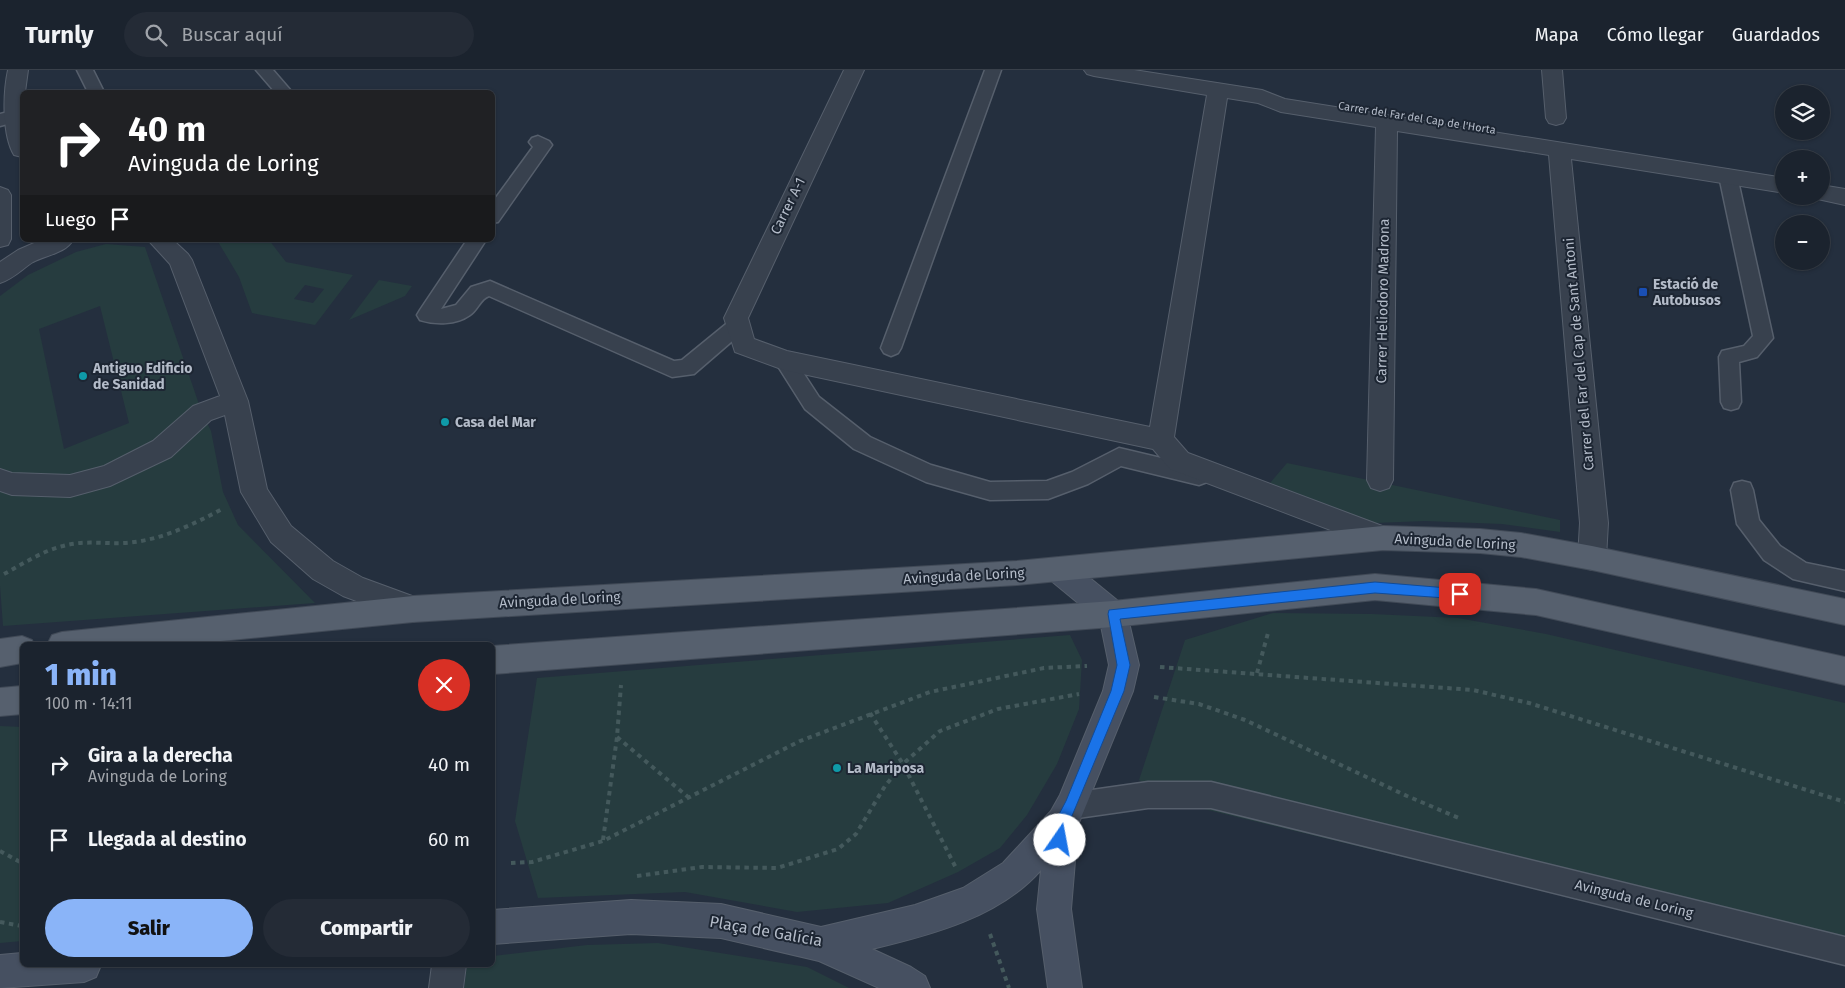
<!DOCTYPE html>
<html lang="es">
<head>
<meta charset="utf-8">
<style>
	:root { --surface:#1b232e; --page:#242b36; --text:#f1f3f6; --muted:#a0a4aa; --line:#39404a; --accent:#8ab4f8 }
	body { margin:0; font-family:"Fira Sans",sans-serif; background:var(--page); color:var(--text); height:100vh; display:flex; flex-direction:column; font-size:19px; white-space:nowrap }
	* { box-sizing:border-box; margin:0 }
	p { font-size:16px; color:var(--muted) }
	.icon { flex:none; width:28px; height:28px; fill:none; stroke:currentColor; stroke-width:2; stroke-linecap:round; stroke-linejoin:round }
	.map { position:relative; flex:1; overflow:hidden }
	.sheet { position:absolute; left:20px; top:572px; width:475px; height:325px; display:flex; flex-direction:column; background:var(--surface); border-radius:8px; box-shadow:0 1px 4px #0004,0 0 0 1px var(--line) }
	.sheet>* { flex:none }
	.guide { position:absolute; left:20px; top:20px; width:475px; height:152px; border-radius:8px; box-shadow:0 1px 4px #0004,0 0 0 1px var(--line); background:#202124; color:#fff; overflow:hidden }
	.controls { position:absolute; left:1775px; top:15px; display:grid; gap:10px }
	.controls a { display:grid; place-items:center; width:55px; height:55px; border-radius:50%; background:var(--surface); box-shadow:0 1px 4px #0004,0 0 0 1px var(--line); font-size:25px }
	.pin { position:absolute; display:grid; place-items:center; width:42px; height:42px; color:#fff; margin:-21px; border-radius:10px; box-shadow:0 2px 8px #0006 }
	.me { position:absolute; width:55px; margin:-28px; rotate:12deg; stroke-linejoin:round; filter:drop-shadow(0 0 4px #0008) }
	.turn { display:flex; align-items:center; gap:18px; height:105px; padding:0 25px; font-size:22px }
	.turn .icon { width:65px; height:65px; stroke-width:2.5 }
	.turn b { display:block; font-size:35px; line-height:42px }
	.then { display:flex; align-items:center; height:48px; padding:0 25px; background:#0003; gap:10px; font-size:19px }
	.round { display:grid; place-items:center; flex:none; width:52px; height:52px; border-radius:26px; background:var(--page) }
	.headline { display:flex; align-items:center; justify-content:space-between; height:85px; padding:0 25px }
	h1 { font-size:30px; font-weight:800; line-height:38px; color:var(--accent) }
	.button { display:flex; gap:10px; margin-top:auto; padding:10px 25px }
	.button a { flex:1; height:58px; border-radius:30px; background:var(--accent); color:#111; font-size:20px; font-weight:800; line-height:58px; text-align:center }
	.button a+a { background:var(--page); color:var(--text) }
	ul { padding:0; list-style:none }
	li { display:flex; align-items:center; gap:15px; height:75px; padding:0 25px }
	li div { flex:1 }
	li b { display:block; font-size:19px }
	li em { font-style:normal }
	header { display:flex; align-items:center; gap:30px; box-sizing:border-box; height:70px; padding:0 25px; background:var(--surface); border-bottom:1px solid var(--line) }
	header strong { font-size:24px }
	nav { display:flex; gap:28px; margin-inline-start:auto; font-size:18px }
	.search { width:350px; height:45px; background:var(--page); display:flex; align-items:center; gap:12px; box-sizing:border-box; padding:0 18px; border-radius:28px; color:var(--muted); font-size:19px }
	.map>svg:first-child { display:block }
	.green { fill:#263c3f; fill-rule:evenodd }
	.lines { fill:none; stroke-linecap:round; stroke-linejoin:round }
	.lane-casing { stroke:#565f6c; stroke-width:3 }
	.street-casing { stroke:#565f6c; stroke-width:2 }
	.secondary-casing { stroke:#565f6c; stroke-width:2 }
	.primary-casing { stroke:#414a57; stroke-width:2 }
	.path { stroke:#44595c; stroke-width:4; stroke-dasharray:4.5 4.5; stroke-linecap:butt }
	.lane { fill:#38414e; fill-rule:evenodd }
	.street { fill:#38414e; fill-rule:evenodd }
	.secondary { fill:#465061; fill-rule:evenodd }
	.primary { fill:#56606e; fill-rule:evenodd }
	.route { fill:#1a73e8; stroke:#114b97 }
	.transit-dot { fill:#1a4fb4; stroke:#1d2633; stroke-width:2 }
	.culture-dot { fill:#0f9aa8; stroke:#1d2633; stroke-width:2 }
	.labels { text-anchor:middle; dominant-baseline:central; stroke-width:4; stroke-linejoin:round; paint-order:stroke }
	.far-street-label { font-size:11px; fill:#b4bcc9; stroke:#1d2633 }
	.street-label { font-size:14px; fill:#b4bcc9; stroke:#1d2633 }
	.poi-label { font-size:14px; font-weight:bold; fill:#b4bcc9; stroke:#1d2633; text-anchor:start }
	.near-street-label { font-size:16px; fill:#b4bcc9; stroke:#1d2633 }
</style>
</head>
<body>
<header>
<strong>Turnly</strong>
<div class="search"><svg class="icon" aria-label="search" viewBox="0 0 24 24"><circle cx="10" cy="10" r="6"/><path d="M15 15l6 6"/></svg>Buscar aquí</div>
<nav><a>Mapa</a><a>Cómo llegar</a><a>Guardados</a></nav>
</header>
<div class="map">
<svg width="1845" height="918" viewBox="0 0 1845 918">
	<rect width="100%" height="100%" fill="#242f3e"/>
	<path class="green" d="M217,170H269L286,192L353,205L315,255L252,243L239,207ZM305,215L324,219L313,233L294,229Z
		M106,174L145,177L202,343L211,361L223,422L238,455L315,533L3,556L0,516V226L28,205L76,182ZM100,236L129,353L64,379L39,259Z
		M379,210L412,216L405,226L349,250Z
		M1287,393L1560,450V462L1502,454L1425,451L1375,453L1270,413Z
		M1273,543L1372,544L1458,548L1546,564L1845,633V894L1175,732L1139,710L1185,570Z
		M1070,565L1082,590L1079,639L1057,694L1027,745L1000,778L958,802L888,833L797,842L685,822L538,828L515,751L537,608Z
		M0,656L22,657V871L0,873Z
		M658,873L807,897L849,918H464L467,895H492L493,886L587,875Z"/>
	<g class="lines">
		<g class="lane-casing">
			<path id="lane" d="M77,0H93L104,22H88Z
				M256,0H273L292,22H275Z
				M985,0H1001L901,278L898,283L891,286L884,283L881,278Z
				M16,40L22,43V50L0,56V44Z
				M538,66L549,71L552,75L498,152L492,153V133L533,77L529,72L532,68Z
				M1728,100L1734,102L1737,106L1773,268L1757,287L1739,292L1741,332L1738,338L1731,340L1724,338L1721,332L1719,287L1722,281L1744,276L1753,266L1719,106L1722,102Z
				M467,170H486L441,239L456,235L471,217L490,211L674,291L682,290L731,250L738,248L745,250L748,255L745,260L694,304L672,307L489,226C480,229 478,240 470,245C456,255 436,255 420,250L417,245L420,240Z
				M784,282L791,284L819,327L870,367L931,395L990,412L1047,411L1072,402L1119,378L1199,397L1207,400L1210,406L1207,412L1199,415L1121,396L1088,414L1048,429L990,430L926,412L854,379L805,339L774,290L777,284Z
				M1742,411L1750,413L1753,420L1759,450L1780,476L1806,493L1845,501V521L1793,509L1764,490L1737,454L1731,420L1734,413Z
				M1148,712H1211L1845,867V895L1211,738H1148L1071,749L1062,745L1058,736L1062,727L1071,723Z"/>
		</g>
		<g class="street-casing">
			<path id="street" d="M8,0H28L25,22H22V87L14,85C2,65 3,23 8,0Z
				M844,0H864L748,248L754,269L787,281L1150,357L1207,25L1094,6L1087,4L1084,0H1134L1262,20L1285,29L1784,108V123L1571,89L1608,453L1606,488L1602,497L1592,500L1582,497L1578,488L1580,453L1549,85L1397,61L1393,410L1389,418L1380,421L1371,418L1367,410L1376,57L1281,42L1258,33L1227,28L1174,367L1188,383L1393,460L1397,468L1393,476L1383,480L1170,399L1153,379L784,300L735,282L724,248Z
				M1542,0H1562L1566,48L1563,53L1556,55L1549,53L1546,48Z
				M1821,115L1845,119V135L1813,128L1812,126H1821Z
				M0,117L8,120L11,125V169L8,175L0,177Z
				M41,170H73C66,183 46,185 33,192C22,199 13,209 0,213V192L18,180Z
				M148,170H173L188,184L192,190L248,331L267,419L291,456L333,491L363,508L423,530L427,539L423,548L413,552L343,526L313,509L271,472L241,422L225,345L211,350L171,387L110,416L70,427L12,425L0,421V399L12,403L70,405L104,396L153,371L193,336L220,326L170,194Z
				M432,895H466L463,918H429Z"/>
		</g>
		<g class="secondary-casing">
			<path id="secondary" d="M1059,488L1069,491L1123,535L1127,544L1139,595L1133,621L1078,755L1071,839L1082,918H1048L1037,839L1041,800C1000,847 931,865 872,879L911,897L925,906L930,918H879L819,891L721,868L631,864L492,874V840L631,830L721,834L821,857L915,835L963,818L1003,793L1051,741L1060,725L1103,621L1109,595L1100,551L1049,509L1045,500L1049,491Z
				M22,883V895H101L96,907L84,912L0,918V885Z"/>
		</g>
		<g class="primary-casing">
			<path id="primary" d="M1383,456L1480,459L1521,463L1592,476L1845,529V555L1592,500L1521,487L1480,483L1383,480L1017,515L413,552L181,575H47L52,565L62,562L413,526L1017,491Z
				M1375,504L1536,519L1845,587V615L1536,545L1375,530L1113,557L492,604V576L1113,531Z
				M22,566L32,570L34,575H22V593L0,597V569Z
				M22,616V644L0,646V618Z"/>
		</g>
		<path class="path" d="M4,504C23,494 42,481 63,476C83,470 103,474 124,473C160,471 192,455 224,438
			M1160,597L1473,620L1529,633L1845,732
			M1257,603L1268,563
			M1154,627L1199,634L1245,650L1407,726L1459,748
			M870,643L903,694L956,798
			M617,667L688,727
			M603,770L617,667L621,615
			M0,781L22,793
			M511,793L532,792L603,771L800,671L930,622L1044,598L1087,596
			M637,806L702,797L777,798L838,779L856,764L885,716L903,694L940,661L998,639L1079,624
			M0,852L22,856
			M990,864L1009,918"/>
		<use href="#lane" class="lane"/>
		<use href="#street" class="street"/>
		<use href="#secondary" class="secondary"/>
		<use href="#primary" class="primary"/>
	</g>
	<path class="route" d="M1375,512L1460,519L1464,520L1466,524L1464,528L1460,529L1375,523L1120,549L1130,595L1124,621L1069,753L1065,774L1060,776L1056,774L1054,770L1055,752L1066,731L1111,621L1117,595L1108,544L1109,540Z"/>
	<rect class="transit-dot" x="1638" y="217" width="10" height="10" rx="2.5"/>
	<g class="culture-dot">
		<circle cx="83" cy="306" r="5"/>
		<circle cx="445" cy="352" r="5"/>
		<circle cx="837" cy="698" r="5"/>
	</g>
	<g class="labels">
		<g class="far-street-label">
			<text transform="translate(1417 48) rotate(9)">Carrer del Far del Cap de l'Horta</text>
		</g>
		<g class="street-label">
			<text transform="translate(788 136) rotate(-64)">Carrer A-1</text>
			<text transform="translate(1383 231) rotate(-89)">Carrer Heliodoro Madrona</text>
			<text transform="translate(1579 284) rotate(-95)">Carrer del Far del Cap de Sant Antoni</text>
			<text transform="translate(1455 472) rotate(3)">Avinguda de Loring</text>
			<text transform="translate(964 506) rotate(-3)">Avinguda de Loring</text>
			<text transform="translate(560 530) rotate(-3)">Avinguda de Loring</text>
			<text transform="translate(1634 829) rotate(14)">Avinguda de Loring</text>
		</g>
		<g class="poi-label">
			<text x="1653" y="214">Estació de<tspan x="1653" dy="16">Autobusos</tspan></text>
			<text x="93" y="298">Antiguo Edificio<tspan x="93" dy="16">de Sanidad</tspan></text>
			<text x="455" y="352">Casa del Mar</text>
			<text x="847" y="698">La Mariposa</text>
		</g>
		<g class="near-street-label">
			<text transform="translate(766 861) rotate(10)">Plaça de Galícia</text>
		</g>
	</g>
</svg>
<div class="controls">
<a><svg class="icon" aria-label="layers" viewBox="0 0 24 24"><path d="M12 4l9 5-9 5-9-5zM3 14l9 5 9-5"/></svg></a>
<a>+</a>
<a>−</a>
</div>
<div class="pin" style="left:1460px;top:524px;background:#d93025"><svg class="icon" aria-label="arrive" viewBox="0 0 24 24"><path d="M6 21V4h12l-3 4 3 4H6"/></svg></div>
<svg class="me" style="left:1060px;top:770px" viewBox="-20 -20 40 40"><circle r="19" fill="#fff"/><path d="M0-13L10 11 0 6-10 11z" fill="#1a73e8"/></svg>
<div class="guide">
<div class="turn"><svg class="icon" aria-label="right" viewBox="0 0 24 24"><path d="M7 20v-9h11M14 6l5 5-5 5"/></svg><div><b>40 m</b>Avinguda de Loring</div></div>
<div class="then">Luego<svg class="icon" aria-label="arrive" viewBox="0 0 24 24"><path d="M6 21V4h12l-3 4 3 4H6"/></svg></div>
</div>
<section class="sheet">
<div class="headline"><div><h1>1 min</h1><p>100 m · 14:11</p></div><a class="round" style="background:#d93025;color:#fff"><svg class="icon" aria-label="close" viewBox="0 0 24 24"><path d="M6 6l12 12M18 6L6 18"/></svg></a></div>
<ul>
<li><svg class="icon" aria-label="right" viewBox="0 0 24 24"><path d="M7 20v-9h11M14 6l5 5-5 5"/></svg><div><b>Gira a la derecha</b><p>Avinguda de Loring</p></div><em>40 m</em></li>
<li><svg class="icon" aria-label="arrive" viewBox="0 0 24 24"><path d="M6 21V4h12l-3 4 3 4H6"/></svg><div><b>Llegada al destino</b></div><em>60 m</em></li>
</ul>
<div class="button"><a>Salir</a><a>Compartir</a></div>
</section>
</div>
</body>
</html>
